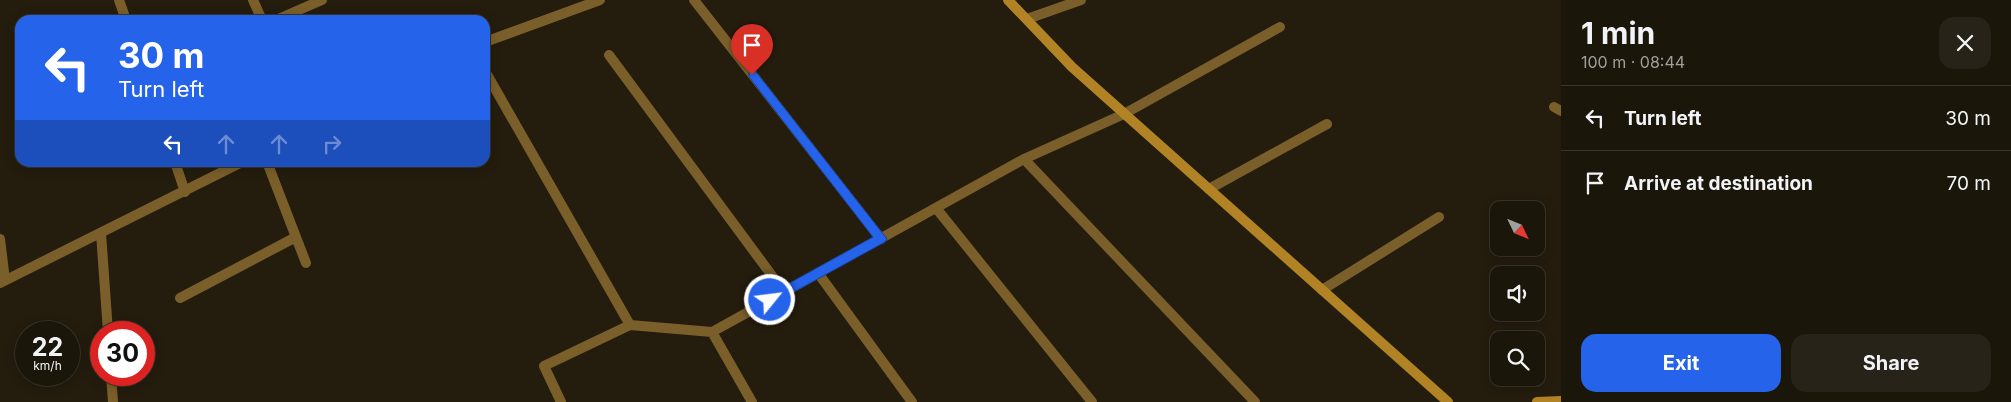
<!DOCTYPE html>
<html lang="en">
<head>
<meta charset="utf-8">
<style>
	:root { --surface:#1b160a; --page:#282318; --text:#f1f3f6; --muted:#a09f9c; --line:#39352b; --accent:#2563eb }
	body { margin:0; font-family:Inter,sans-serif; background:var(--page); color:var(--text); height:100vh; display:flex; flex-direction:column; font-size:19px; white-space:nowrap }
	* { box-sizing:border-box; margin:0 }
	p { font-size:16px; color:var(--muted) }
	.icon { flex:none; width:28px; height:28px; fill:none; stroke:currentColor; stroke-width:2; stroke-linecap:round; stroke-linejoin:round }
	.map { position:relative; flex:1; overflow:hidden }
	.details { display:flex; flex-direction:column; background:var(--surface); width:450px }
	.details>* { flex:none }
	.top-card { position:absolute; left:15px; top:15px; width:475px; height:152px; border-radius:15px; box-shadow:0 2px 12px #0003,0 0 0 1px var(--line); background:#2563eb; color:#fff; overflow:hidden }
	.needle { width:32px; rotate:133deg }
	.controls { position:absolute; left:1490px; top:201px; display:grid; gap:10px }
	.controls a { display:grid; place-items:center; width:55px; height:55px; border-radius:10px; background:var(--surface); box-shadow:0 2px 12px #0003,0 0 0 1px var(--line); font-size:25px }
	.speed { position:absolute; left:15px; top:321px; display:flex; gap:10px; font-size:25px; font-weight:700; text-align:center }
	.speed>* { display:grid; place-content:center; width:65px; height:65px; border-radius:50%; background:var(--surface); box-shadow:0 2px 12px #0003,0 0 0 1px var(--line); line-height:1 }
	.speed small { font-size:12px; font-weight:400 }
	.speed .limit { border:8px solid #d22; background:#fff; color:#111 }
	.pin { position:absolute; display:grid; place-items:center; width:42px; height:42px; color:#fff; margin:-51px -21px; border-radius:50% 50% 50% 0; rotate:-45deg; box-shadow:0 0 5px #0007 }
	.pin .icon { rotate:45deg }
	.me { position:absolute; width:55px; margin:-28px; rotate:61deg; stroke-linejoin:round; filter:drop-shadow(0 0 4px #0008) }
	.turn { display:flex; align-items:center; gap:18px; height:105px; padding:0 20px; font-size:22px }
	.turn .icon { width:65px; height:65px; stroke-width:2.5 }
	.turn b { display:block; font-size:35px; line-height:42px }
	.lanes { display:flex; align-items:center; height:48px; padding:0 20px; background:#0003; justify-content:center; gap:25px; direction:ltr }
	.lanes .off { opacity:.35 }
	.round { display:grid; place-items:center; flex:none; width:52px; height:52px; border-radius:15px; background:var(--page) }
	.head { display:flex; align-items:center; justify-content:space-between; height:85px; padding:0 20px }
	h1 { font-size:30px; font-weight:700; line-height:38px }
	.primary-button { display:flex; gap:10px; margin-top:auto; padding:10px 20px }
	.primary-button a { flex:1; height:58px; border-radius:15px; background:var(--accent); color:#fff; font-size:20px; font-weight:700; line-height:58px; text-align:center }
	.primary-button a+a { background:var(--page); color:var(--text) }
	ul { padding:0; list-style:none }
	li { display:flex; align-items:center; gap:15px; height:65px; padding:0 20px; border-top:1px solid var(--line) }
	li div { flex:1 }
	li b { display:block; font-size:19px }
	li em { font-style:normal }
	main { display:flex; flex:1; min-height:0 }
	.map>svg:first-child { display:block }
	.lines { fill:none; stroke-linecap:round; stroke-linejoin:round }
	.lane { stroke:#7b5f2a; stroke-width:10 }
	.street { stroke:#7b5f2a; stroke-width:10 }
	.secondary { stroke:#b18324; stroke-width:10 }
	.route { fill:#2563eb; stroke:#184099 }
</style>
</head>
<body>
<main>
<div class="map">
<svg width="1561" height="402" viewBox="0 0 1561 402">
	<rect width="100%" height="100%" fill="#241d0e"/>
	<g class="lines">
		<path class="lane" d="M1554,107L1561,111"/>
		<path class="street" d="M119,0L126,20
			M253,0L262,20
			M694,0L881,239
			M1027,19L1081,0
			M276,20L322,0
			M485,42L600,0
			M609,55L784,292
			M485,71L630,325
			M1024,159L1255,402
			M175,162L185,192
			M267,162L306,263
			M1209,189L1327,124
			M936,208L1092,402
			M101,233L108,332
			M0,239L5,280
			M818,273L912,402
			M0,283L242,162
			M1322,290L1439,217
			M180,298L296,237
			M111,375L113,402
			M561,402L544,366L630,325L712,332
			M752,402L712,332L1024,159L1124,114L1280,27"/>
		<path class="secondary" d="M1008,0L1072,67L1448,402
			M1537,402L1561,401"/>
	</g>
	<path class="route" d="M752,71L756,72L887,239L885,242L770,305L766,304L764,300L766,296L873,237L749,77V72Z"/>
</svg>
<div class="controls">
<a><svg class="needle" viewBox="-14 -14 28 28"><path d="M0-13l5 13h-10z" fill="#e53935"/><path d="M0 13l5-13h-10z" fill="#a09f9c"/></svg></a>
<a><svg class="icon" aria-label="sound" viewBox="0 0 24 24"><path d="M4 9h4l5-4v14l-5-4H4zM17 9q2 3 0 6"/></svg></a>
<a><svg class="icon" aria-label="search" viewBox="0 0 24 24"><circle cx="10" cy="10" r="6"/><path d="M15 15l6 6"/></svg></a>
</div>
<div class="speed"><div>22<small>km/h</small></div><div class="limit">30</div></div>
<div class="pin" style="left:752px;top:75px;background:#d93025"><svg class="icon" aria-label="arrive" viewBox="0 0 24 24"><path d="M6 21V4h12l-3 4 3 4H6"/></svg></div>
<svg class="me" style="left:770px;top:300px" viewBox="-20 -20 40 40"><circle r="17" fill="#2563eb" stroke="#fff" stroke-width="3"/><path d="M0-11L8 9 0 5-8 9z" fill="#fff"/></svg>
<div class="top-card">
<div class="turn"><svg class="icon" aria-label="left" viewBox="0 0 24 24"><path d="M17 20v-9H6M10 6l-5 5 5 5"/></svg><div><b>30 m</b>Turn left</div></div>
<div class="lanes"><svg class="icon" aria-label="left" viewBox="0 0 24 24"><path d="M17 20v-9H6M10 6l-5 5 5 5"/></svg><svg class="icon off" aria-label="ahead" viewBox="0 0 24 24"><path d="M12 20V5M6 11l6-6 6 6"/></svg><svg class="icon off" aria-label="ahead" viewBox="0 0 24 24"><path d="M12 20V5M6 11l6-6 6 6"/></svg><svg class="icon off" aria-label="right" viewBox="0 0 24 24"><path d="M7 20v-9h11M14 6l5 5-5 5"/></svg></div>
</div>
</div>
<section class="details">
<div class="head"><div><h1>1 min</h1><p>100 m · 08:44</p></div><a class="round"><svg class="icon" aria-label="close" viewBox="0 0 24 24"><path d="M6 6l12 12M18 6L6 18"/></svg></a></div>
<ul>
<li><svg class="icon" aria-label="left" viewBox="0 0 24 24"><path d="M17 20v-9H6M10 6l-5 5 5 5"/></svg><div><b>Turn left</b></div><em>30 m</em></li>
<li><svg class="icon" aria-label="arrive" viewBox="0 0 24 24"><path d="M6 21V4h12l-3 4 3 4H6"/></svg><div><b>Arrive at destination</b></div><em>70 m</em></li>
</ul>
<div class="primary-button"><a>Exit</a><a>Share</a></div>
</section>
</main>
</body>
</html>
